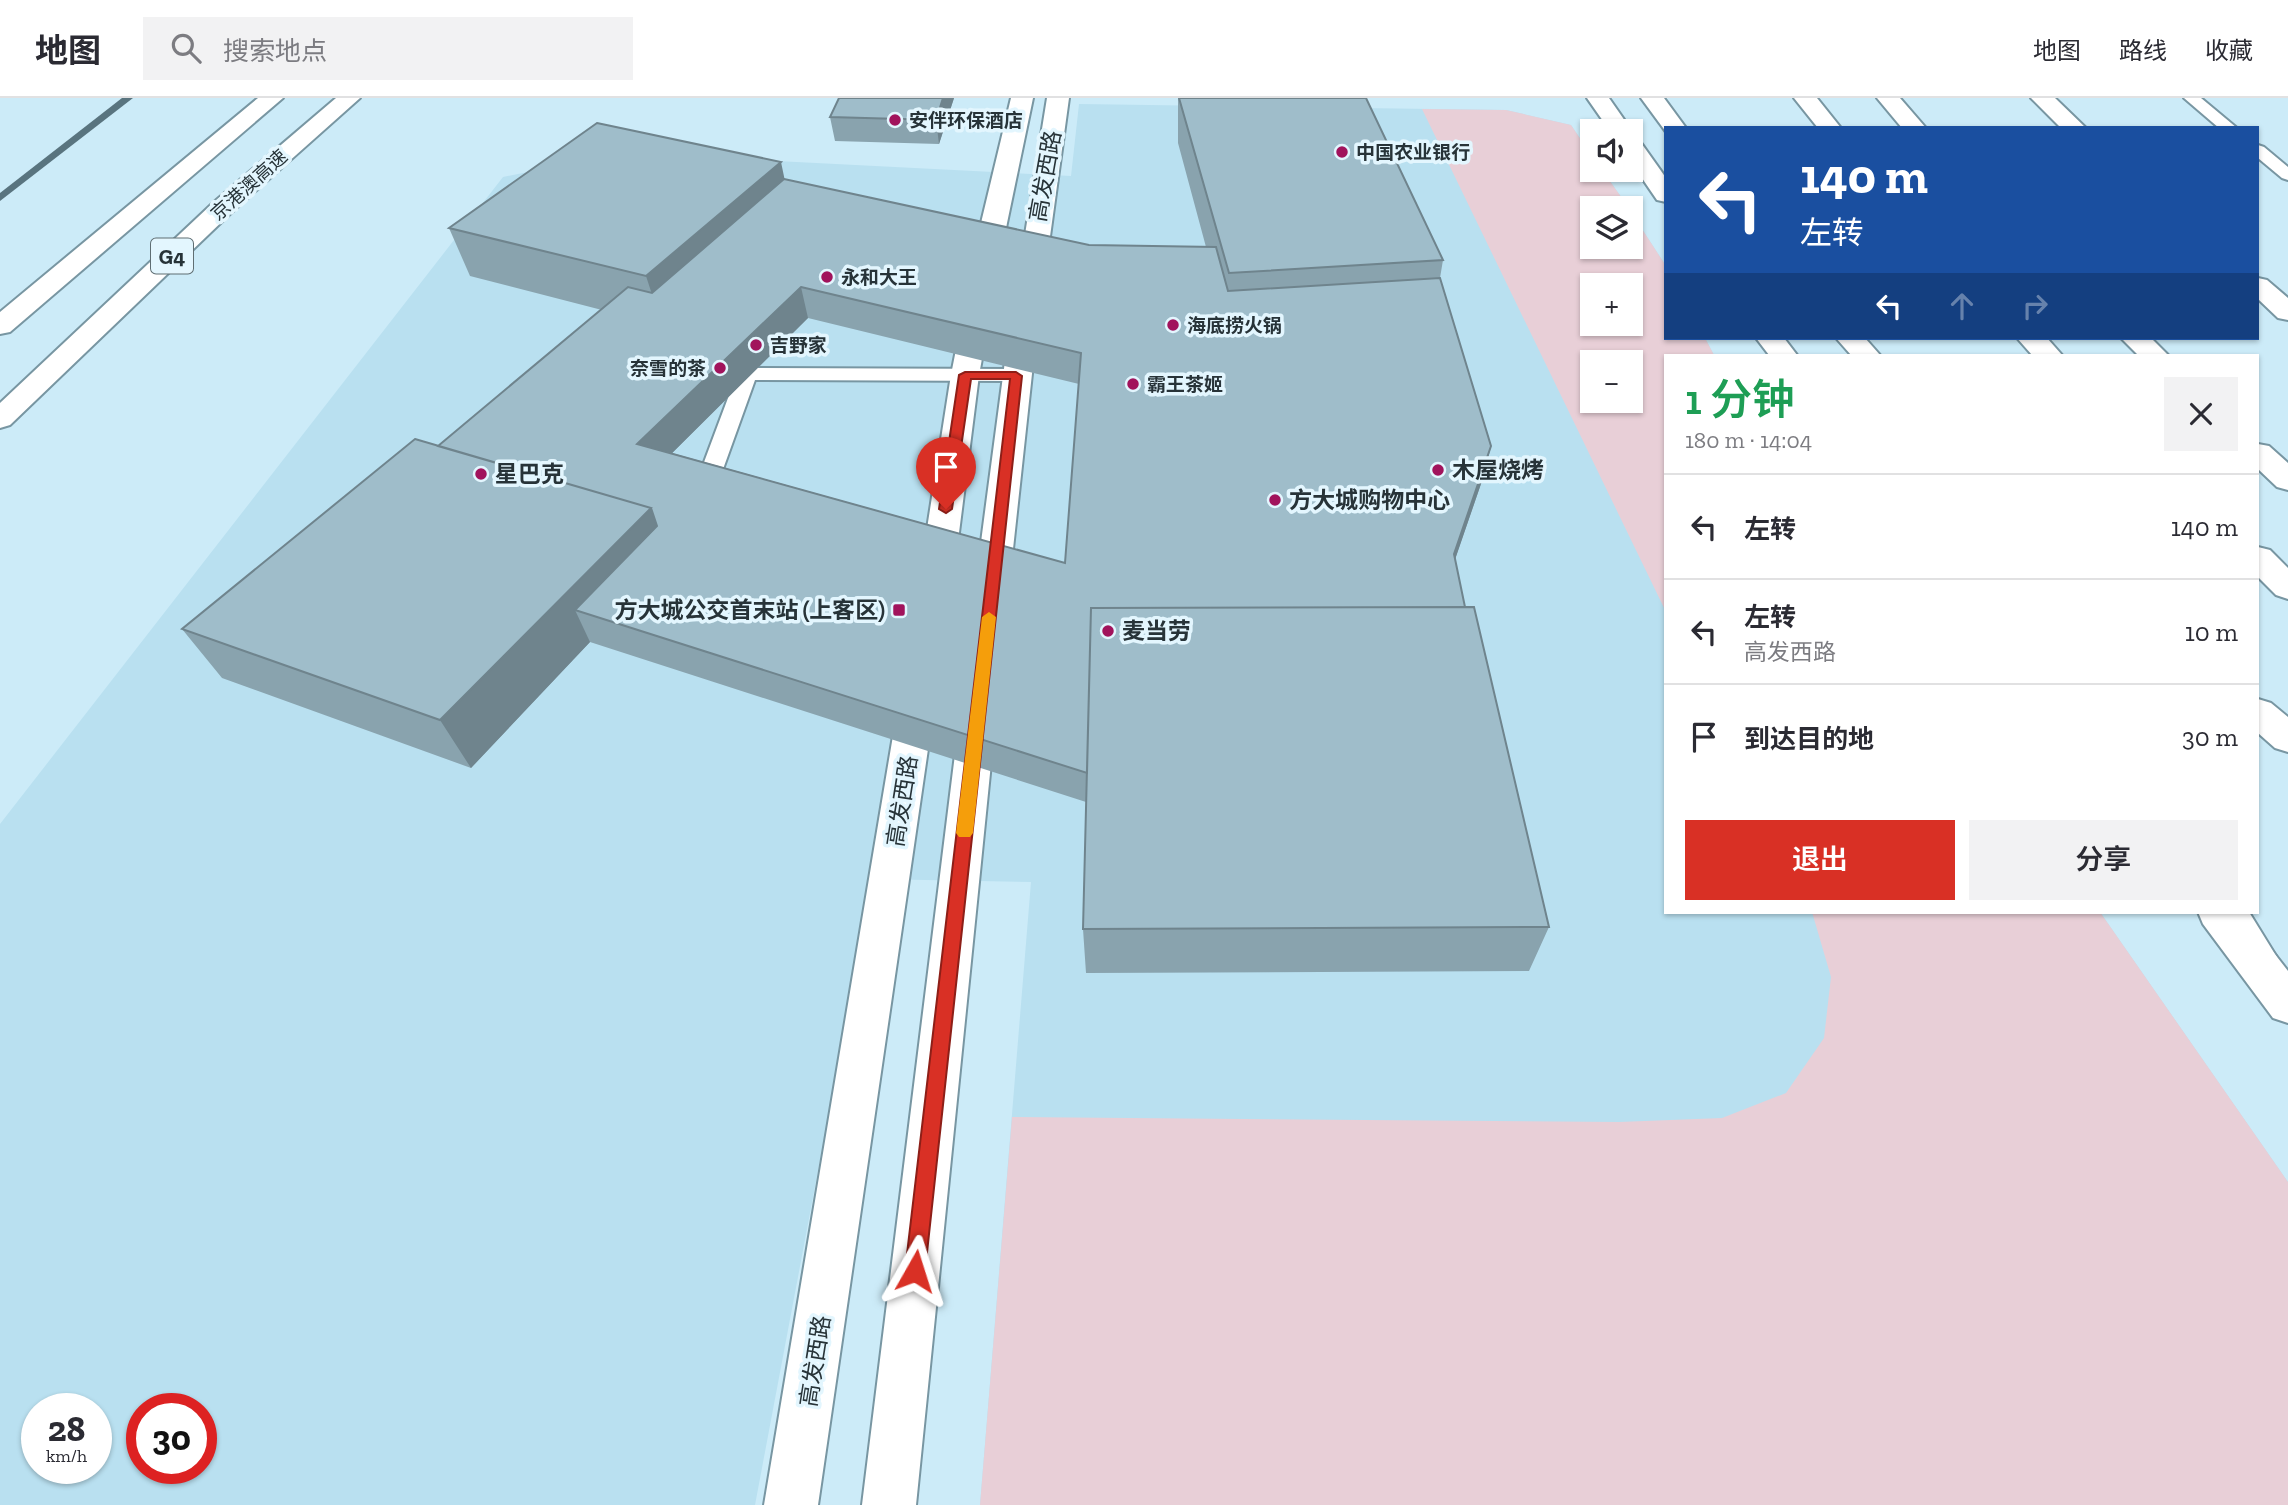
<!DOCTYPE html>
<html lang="zh">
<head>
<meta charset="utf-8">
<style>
	:root { --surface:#fff; --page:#f2f2f3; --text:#2b2b33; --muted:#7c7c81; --line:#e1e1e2; --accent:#d93025 }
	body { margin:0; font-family:"Zilla Slab","Noto Sans SC",serif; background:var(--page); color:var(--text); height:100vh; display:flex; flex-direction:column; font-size:26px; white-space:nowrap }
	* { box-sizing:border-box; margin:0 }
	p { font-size:23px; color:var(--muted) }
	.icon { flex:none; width:38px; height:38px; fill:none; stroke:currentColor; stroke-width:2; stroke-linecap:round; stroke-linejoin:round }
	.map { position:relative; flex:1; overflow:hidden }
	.sheet { position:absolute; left:1664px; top:256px; width:595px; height:560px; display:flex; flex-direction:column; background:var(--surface); border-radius:0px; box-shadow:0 2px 5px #0004 }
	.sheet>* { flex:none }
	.banner { position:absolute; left:1664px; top:28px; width:595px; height:214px; border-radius:0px; box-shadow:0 2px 5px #0004; background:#1a4fa0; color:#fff; overflow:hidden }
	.fabs { position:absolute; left:1580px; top:21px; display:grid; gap:14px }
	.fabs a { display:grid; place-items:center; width:63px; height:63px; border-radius:0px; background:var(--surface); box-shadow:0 2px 5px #0004; font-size:35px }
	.speed { position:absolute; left:21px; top:1295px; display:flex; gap:14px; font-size:35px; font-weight:700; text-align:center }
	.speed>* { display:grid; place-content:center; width:91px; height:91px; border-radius:50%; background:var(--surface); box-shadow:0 2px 5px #0004; line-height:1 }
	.speed small { font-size:18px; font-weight:400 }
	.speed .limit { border:10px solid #d22; background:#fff; color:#111 }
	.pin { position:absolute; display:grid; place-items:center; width:60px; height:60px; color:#fff; margin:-72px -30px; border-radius:50% 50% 50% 0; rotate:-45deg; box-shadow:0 0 7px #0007 }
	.pin .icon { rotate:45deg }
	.me { position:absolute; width:77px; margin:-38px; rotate:6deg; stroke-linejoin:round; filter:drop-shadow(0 0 5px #0008) }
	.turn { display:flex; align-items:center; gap:24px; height:147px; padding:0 21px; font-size:32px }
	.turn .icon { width:91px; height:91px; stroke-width:2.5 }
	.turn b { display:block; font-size:49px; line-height:60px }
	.lanes { display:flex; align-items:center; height:66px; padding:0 21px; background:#0003; justify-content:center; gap:35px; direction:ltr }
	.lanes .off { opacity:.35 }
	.round { display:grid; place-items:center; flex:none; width:74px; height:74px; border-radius:0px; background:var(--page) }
	.headline { display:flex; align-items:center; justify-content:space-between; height:119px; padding:0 21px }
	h1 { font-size:42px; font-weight:600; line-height:52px; color:#1e9e55 }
	.button { display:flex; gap:14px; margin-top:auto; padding:14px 21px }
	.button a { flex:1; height:80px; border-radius:0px; background:var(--accent); color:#fff; font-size:28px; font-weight:600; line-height:80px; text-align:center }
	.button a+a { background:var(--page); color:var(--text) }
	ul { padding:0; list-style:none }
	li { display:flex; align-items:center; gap:21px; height:105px; padding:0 21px; border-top:2px solid var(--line) }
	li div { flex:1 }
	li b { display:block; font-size:26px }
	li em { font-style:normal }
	header { display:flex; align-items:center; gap:42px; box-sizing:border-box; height:98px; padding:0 35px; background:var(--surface); border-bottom:2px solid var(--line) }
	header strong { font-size:33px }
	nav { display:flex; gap:38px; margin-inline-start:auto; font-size:24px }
	.search { width:490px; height:63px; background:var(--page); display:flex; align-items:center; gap:18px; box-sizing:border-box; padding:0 24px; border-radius:0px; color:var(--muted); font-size:26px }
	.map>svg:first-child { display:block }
	.built { fill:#b9e0f0; fill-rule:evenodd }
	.green { fill:#e8cfd7; fill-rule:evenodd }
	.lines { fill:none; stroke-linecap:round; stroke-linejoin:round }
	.stream { fill:#59747f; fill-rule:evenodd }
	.service-casing { stroke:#7896a2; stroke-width:4 }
	.minor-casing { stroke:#7896a2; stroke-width:4 }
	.primary-casing { stroke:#7896a2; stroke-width:4 }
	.trunk-casing { stroke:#7896a2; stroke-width:4 }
	.motorway-casing { stroke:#7896a2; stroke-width:4 }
	.service { fill:#fff; fill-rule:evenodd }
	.minor { fill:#fff; fill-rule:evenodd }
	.primary { fill:#fff; fill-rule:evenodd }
	.trunk { fill:#fff; fill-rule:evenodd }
	.motorway { fill:#fff; fill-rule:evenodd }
	.wall { fill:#89a3ae; fill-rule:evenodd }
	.shaded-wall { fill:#6f848d }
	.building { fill:#9fbdca; stroke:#6f848d; stroke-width:2; fill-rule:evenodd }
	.route { fill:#d93025; stroke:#8d1f18; stroke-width:2 }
	.slow { fill:#f59e0b }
	.poi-dot { fill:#a1135c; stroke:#e3f6fe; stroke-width:2.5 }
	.labels { text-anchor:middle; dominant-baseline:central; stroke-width:7; stroke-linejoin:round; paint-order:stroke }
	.far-poi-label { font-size:19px; font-weight:bold; fill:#273338; stroke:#e3f6fe; text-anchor:start }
	.far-street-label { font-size:19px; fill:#273338; stroke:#e3f6fe }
	.shield { fill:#e3f6fe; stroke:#5f6e73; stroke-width:2 }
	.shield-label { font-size:21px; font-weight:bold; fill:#273338 }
	.street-label { font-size:23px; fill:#273338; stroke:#e3f6fe }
	.poi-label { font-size:23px; font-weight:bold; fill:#273338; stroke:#e3f6fe; text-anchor:start }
</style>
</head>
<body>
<header>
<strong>地图</strong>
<div class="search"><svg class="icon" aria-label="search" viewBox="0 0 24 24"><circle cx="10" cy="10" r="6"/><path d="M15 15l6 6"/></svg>搜索地点</div>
<nav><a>地图</a><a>路线</a><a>收藏</a></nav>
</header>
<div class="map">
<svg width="2288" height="1407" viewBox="0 0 2288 1407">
	<rect width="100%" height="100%" fill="#ccebf8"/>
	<path class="built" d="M1079,6L1506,12L1571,27L1592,58V72H1602L1629,110H1592V149H1631V114L1666,168V240H1705L1714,257H1666V814H2100L2288,1084V1407H980L1031,784L873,781L755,1407H0V726L503,79L623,55L1071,78ZM1592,187H1631V226H1592ZM1592,264H1631V303H1592ZM37,1311H96V1370H37ZM142,1311H201V1370H142Z"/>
	<path class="green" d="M1422,11L1506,12L1571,27L1592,58V72H1602L1629,110H1592V149H1631V114L1666,168V240H1705L1714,257H1666V514ZM1592,187H1631V226H1592ZM1592,264H1631V303H1592Z
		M1812,814H2100L2288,1084V1407H980L1012,1019L1619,1024L1722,1020L1786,995L1824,940L1831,879Z"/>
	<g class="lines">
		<path class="stream" d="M122,0H133L0,103V95Z"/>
		<g class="service-casing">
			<path id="service" d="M2184,0H2201L2237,30H2219Z
				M2258,47L2264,49L2288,69V82L2282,80L2258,60Z
				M747,270L1016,271L1026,277L1016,283L755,282L713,399L710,404H694L691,399L737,276Z"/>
		</g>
		<g class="minor-casing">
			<path id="minor" d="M1011,0H1033L1007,125L979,277L953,482L948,490L936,493L924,490L919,482L951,277L981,125Z
				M1047,0H1069L1035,248L1008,497L1003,505L991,509L979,505L974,497L1007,248Z
				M918,583L931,587L936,596L818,1407H764L900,596L905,587Z
				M978,602L991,606L996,616L916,1407H862L960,616L965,606Z"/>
		</g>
		<g class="primary-casing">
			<path id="primary" d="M1587,0H1609L1632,33L1631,35L1610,33Z
				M2031,0H2055L2086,30H2061Z
				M1631,40L1639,42L1666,80V104L1657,102L1631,64Z
				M2258,180L2267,182L2288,200V222L2278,220L2258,201Z
				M1756,240H1784L1797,257H1769Z
				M2198,814H2242L2288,873V925L2273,920L2203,826Z"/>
		</g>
		<g class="trunk-casing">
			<path id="trunk" d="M1641,0H1664L1686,30H1666V34Z
				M1794,0H1817L1841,30H1818Z
				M1877,0H1900L1926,30H1902Z
				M1836,240H1865L1880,257H1851Z
				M2017,240H2047L2062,257H2032Z
				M2121,240H2151L2168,257H2138Z
				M2258,346L2269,348L2288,365V392L2277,389L2258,371Z
				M2258,449L2270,452L2288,470V501L2276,497L2258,479Z
				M2258,601L2271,605L2288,619V654L2275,650L2258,635Z
				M2206,814H2249L2281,866L2275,879L2260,884L2245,879Z"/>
		</g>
		<g class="motorway-casing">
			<path id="motorway" d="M258,0H283L10,234L0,236V214Z
				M336,0H360L232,114L10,327L0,330V305L214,104Z"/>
		</g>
		<use href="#service" class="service"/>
		<use href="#minor" class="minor"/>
		<use href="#primary" class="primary"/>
		<use href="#trunk" class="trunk"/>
		<use href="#motorway" class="motorway"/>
	</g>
	<path class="wall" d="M954,0L939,46L835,43L830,19Z
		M1178,0L1443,162L1440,180L1483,380L1455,461L1465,509L1549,829L1529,873L1086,875L1083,831L1086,704L590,544L471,670L222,580L182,531L438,348L602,212L470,178L449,130L784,81L1089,147L1206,149L1178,45ZM808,220L1079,286L1065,465L672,355Z"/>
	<path class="shaded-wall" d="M943,0H954L939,46L936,22Z
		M781,64L791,112L662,227L646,178Z
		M801,189L808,220L649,378L637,346Z
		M1491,348L1483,380L1446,488L1454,456Z
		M651,410L669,460L575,512L590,544L471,670L440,622Z"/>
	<path class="building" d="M839,0H943L936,22L830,19Z
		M1179,0H1366L1443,162L1229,175Z
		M597,25L781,64L646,178L449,130Z
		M784,81L1089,147L1216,149L1228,193L1440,180L1491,348L1454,456L1465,509L1091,510L1087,675L575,512L657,428L651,410L438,348L628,189L652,195ZM801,189L1081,255L1065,465L637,346Z
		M415,341L651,410L440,622L182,531Z
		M1474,509L1549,829L1083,831L1091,510Z"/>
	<path class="route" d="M1016,274L1022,278L925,1173L922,1180L915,1183L908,1180L905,1173L1010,281H971L952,411L946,415L939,411L959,277L965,274Z"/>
	<path class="slow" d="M989,514L996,519L973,735L970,739H959L956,735L982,519Z"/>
	<g class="poi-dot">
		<circle cx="895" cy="22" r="7"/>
		<circle cx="1342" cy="54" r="7"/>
		<circle cx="827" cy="179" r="7"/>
		<circle cx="1173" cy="227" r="7"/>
		<circle cx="756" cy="247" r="7"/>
		<circle cx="720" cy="270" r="7"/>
		<circle cx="1133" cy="286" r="7"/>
		<circle cx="1438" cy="372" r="7"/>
		<circle cx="481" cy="376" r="7"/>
		<circle cx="1275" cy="402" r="7"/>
		<rect x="892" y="505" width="14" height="14" rx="3.5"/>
		<circle cx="1108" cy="533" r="7"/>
	</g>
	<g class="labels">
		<g class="far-poi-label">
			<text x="909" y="22">安伴环保酒店</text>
			<text x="1356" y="54">中国农业银行</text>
			<text x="841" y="179">永和大王</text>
			<text x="1187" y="227">海底捞火锅</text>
			<text x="770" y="247">吉野家</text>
			<text x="706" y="270" text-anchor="end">奈雪的茶</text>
			<text x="1147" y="286">霸王茶姬</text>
		</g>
		<g class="far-street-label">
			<text transform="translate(249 87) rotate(-42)">京港澳高速</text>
		</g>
		<rect class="shield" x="151" y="140.5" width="42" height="35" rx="5"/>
		<g class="shield-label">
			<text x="172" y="158">G4</text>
		</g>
		<g class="street-label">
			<text transform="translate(1045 78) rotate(-80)">高发西路</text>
			<text transform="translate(902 703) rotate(-81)">高发西路</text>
			<text transform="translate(815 1263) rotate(-81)">高发西路</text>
		</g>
		<g class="poi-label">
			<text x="1452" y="372">木屋烧烤</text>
			<text x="495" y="376">星巴克</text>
			<text x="1289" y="402">方大城购物中心</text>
			<text x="885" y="512" text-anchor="end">方大城公交首末站 (上客区)</text>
			<text x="1122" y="533">麦当劳</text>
		</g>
	</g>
</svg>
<div class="fabs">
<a><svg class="icon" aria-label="sound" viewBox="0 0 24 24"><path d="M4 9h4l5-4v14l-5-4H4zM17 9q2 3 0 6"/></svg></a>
<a><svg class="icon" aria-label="layers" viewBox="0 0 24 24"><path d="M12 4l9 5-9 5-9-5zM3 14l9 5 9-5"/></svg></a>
<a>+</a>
<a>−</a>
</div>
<div class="speed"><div>28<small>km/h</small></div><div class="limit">30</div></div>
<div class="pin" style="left:946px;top:411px;background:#d93025"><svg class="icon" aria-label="arrive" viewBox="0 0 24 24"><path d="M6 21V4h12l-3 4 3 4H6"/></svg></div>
<svg class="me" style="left:915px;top:1173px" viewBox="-20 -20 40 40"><path d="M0-17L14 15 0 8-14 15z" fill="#d93025" stroke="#fff" stroke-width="4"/></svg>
<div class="banner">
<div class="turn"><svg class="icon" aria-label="left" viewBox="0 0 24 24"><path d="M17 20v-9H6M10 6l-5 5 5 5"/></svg><div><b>140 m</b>左转</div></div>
<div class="lanes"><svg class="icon" aria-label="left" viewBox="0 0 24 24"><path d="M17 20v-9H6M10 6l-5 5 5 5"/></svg><svg class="icon off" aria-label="ahead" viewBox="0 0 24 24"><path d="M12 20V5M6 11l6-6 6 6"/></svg><svg class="icon off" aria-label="right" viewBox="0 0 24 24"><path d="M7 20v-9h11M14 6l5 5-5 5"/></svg></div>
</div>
<section class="sheet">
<div class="headline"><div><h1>1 分钟</h1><p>180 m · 14:04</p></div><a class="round"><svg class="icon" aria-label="close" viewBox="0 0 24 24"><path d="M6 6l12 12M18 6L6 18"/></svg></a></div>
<ul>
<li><svg class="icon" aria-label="left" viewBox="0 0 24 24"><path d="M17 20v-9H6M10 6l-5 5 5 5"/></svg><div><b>左转</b></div><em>140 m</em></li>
<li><svg class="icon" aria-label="left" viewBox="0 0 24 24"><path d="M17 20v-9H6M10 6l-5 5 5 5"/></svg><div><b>左转</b><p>高发西路</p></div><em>10 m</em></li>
<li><svg class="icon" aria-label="arrive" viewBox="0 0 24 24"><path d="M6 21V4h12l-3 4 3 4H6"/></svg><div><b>到达目的地</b></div><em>30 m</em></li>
</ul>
<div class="button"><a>退出</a><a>分享</a></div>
</section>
</div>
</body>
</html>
